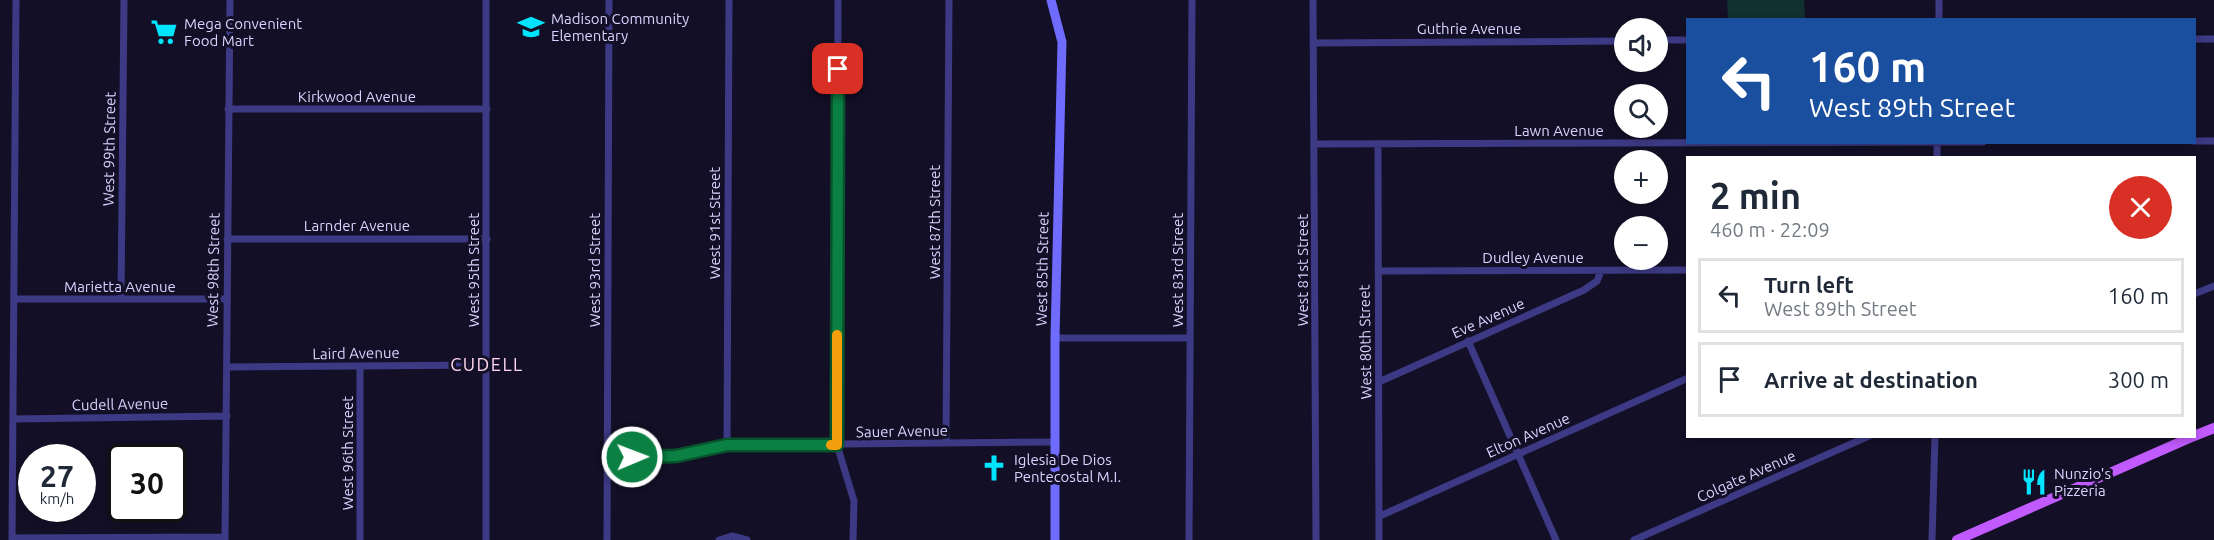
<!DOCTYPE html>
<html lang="en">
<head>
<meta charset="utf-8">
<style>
	:root { --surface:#fff; --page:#f2f2f3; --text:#1f2937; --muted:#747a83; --line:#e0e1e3 }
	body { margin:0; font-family:Ubuntu,sans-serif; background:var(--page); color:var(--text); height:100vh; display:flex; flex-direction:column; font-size:22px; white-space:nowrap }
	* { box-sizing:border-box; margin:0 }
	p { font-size:20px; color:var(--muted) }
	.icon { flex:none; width:33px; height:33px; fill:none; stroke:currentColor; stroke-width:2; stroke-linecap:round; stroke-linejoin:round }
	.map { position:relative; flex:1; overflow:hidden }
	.sheet { position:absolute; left:1686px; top:156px; width:510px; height:282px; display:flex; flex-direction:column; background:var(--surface); border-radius:0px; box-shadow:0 3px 9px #0003 }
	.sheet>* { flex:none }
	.top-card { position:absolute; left:1686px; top:18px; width:510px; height:126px; border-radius:0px; box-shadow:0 3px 9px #0003; background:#1a4fa0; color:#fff; overflow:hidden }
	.fabs { position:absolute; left:1614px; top:18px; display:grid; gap:12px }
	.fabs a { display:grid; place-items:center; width:54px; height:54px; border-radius:50%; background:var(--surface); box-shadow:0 3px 9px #0003; font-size:30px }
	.speed { position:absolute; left:18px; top:444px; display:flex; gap:12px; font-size:30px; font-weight:700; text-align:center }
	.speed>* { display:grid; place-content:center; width:78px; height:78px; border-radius:50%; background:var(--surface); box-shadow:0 3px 9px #0003; line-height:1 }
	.speed small { font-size:15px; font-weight:400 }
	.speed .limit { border:3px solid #111; border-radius:9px; background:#fff; color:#111 }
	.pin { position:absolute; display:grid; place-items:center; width:51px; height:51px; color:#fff; margin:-26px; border-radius:12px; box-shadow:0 3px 9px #0006 }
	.me { position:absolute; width:66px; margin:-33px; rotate:89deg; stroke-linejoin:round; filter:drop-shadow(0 0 4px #0008) }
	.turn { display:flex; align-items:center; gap:21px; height:126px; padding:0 24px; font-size:27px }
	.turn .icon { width:78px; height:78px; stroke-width:2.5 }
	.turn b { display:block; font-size:42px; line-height:51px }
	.round { display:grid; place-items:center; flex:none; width:63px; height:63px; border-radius:32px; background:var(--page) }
	.overview { display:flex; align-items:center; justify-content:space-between; height:102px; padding:0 24px }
	h1 { font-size:36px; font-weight:700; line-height:45px }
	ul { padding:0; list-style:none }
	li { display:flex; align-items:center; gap:18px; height:75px; margin:0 12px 9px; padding:0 12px; border:3px solid var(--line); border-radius:0px }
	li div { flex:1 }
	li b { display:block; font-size:22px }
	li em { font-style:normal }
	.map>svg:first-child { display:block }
	.green { fill:#12302f }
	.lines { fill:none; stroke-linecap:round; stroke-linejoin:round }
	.street { stroke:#3d3a85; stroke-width:7 }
	.secondary { stroke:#6f6bff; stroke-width:9 }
	.primary { stroke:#c25bff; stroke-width:10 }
	.route-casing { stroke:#07532c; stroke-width:15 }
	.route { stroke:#0b8043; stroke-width:10 }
	.slow { stroke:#f59e0b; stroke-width:10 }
	.labels { text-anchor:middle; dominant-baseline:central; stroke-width:6; stroke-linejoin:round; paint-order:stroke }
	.poi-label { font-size:15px; fill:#d9d4ff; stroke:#130f26; text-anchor:start }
	.street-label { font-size:15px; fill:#d9d4ff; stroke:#130f26 }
	.quarter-label { font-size:18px; letter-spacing:1.5px; fill:#ffd6f0; stroke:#130f26 }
</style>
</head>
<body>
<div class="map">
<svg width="2214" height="540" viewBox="0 0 2214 540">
	<rect width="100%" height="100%" fill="#130f26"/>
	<path class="green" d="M1727,0H1804L1805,19H1728Z"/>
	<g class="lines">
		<path class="street" d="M838,0L837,445L854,501L853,540
			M1313,0L1316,540
			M1939,20V0
			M2194,39H2214
			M1658,40H1688
			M1313,43L1624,41
			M228,109H487
			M2194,141H2214
			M1937,142V158
			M1315,144L1983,142
			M1378,144L1379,540
			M227,239H487
			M1378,271L1688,270
			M2194,294L2214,286
			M14,299H226
			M121,299L124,0
			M1055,338H1190
			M1468,341L1556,540
			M360,366V540
			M227,367L486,365
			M1379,382L1584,290L1597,281L1601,271
			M13,419L227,416
			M946,443L949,0
			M727,445L729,0
			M607,457L676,456L727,445L1056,442
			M1380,516L1688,378
			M12,538L225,537
			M12,540L16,0
			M225,540L230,0
			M486,540V0
			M607,540L609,0
			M719,540L732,536L747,540
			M1189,540L1192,0
			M1634,540L1869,436
			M1932,540L1935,436"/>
		<path class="secondary" d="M1051,0L1062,42L1055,338V540"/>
		<path class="primary" d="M2194,436L2214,428
			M1957,540L2194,436"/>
	</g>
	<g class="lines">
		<g class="route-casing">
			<path id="route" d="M632,457L676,456L727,445H837L838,69"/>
		</g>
		<use href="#route" class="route"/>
		<path class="slow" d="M831,445H837V335"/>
	</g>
	<defs>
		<g id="school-bare" transform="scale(2.07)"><path d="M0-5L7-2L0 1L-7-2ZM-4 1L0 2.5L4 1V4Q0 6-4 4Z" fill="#00e5ff" stroke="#130f26" stroke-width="2.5" paint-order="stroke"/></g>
		<g id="supermarket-bare" transform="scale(2.07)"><path d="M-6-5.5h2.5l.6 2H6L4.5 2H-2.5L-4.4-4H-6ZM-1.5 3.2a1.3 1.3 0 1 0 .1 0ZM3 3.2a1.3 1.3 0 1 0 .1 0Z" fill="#00e5ff" stroke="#130f26" stroke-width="2.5" paint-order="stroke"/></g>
		<g id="church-bare" transform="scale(2.07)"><path d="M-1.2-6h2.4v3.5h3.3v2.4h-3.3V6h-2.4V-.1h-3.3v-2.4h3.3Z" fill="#00e5ff" stroke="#130f26" stroke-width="2.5" paint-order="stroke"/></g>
		<g id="restaurant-bare" transform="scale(2.07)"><path d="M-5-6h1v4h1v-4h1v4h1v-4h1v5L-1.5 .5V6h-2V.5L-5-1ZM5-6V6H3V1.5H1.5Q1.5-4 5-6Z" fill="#00e5ff" stroke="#130f26" stroke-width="2.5" paint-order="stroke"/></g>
	</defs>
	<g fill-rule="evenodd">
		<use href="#school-bare" x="531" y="27"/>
		<use href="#supermarket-bare" x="164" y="32"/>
		<use href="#church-bare" x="994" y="468"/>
		<use href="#restaurant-bare" x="2034" y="482"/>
	</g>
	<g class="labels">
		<g class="poi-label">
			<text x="551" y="18">Madison Community<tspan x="551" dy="17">Elementary</tspan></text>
			<text x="184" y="23">Mega Convenient<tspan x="184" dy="17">Food Mart</tspan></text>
			<text x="1014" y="459">Iglesia De Dios<tspan x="1014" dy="17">Pentecostal M.I.</tspan></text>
			<text x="2054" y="473">Nunzio's<tspan x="2054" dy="17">Pizzeria</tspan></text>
		</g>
		<g class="street-label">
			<text x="1469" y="28">Guthrie Avenue</text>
			<text x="357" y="96">Kirkwood Avenue</text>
			<text x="1559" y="130">Lawn Avenue</text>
			<text transform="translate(109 149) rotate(-89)">West 99th Street</text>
			<text transform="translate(934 222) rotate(-90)">West 87th Street</text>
			<text transform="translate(714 223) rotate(-90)">West 91st Street</text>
			<text x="357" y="225">Larnder Avenue</text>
			<text x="1533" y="257">Dudley Avenue</text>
			<text transform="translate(1042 269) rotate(-89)">West 85th Street</text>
			<text transform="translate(213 270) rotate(-89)">West 98th Street</text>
			<text transform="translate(473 270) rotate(-90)">West 95th Street</text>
			<text transform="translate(594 270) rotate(-90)">West 93rd Street</text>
			<text transform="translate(1177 270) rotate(-90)">West 83rd Street</text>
			<text transform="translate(1302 270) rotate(-90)">West 81st Street</text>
			<text x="120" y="286">Marietta Avenue</text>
			<text transform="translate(1488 318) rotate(-24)">Eve Avenue</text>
			<text transform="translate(1365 342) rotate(-91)">West 80th Street</text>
			<text transform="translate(356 353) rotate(-1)">Laird Avenue</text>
			<text transform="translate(120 404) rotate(-1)">Cudell Avenue</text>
			<text transform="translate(902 431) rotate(-1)">Sauer Avenue</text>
			<text transform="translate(1528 435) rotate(-24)">Elton Avenue</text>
			<text transform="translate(347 453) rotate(-90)">West 96th Street</text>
			<text transform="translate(1746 476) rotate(-24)">Colgate Avenue</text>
		</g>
		<g class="quarter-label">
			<text x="487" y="364">CUDELL</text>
		</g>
	</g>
</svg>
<div class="fabs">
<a><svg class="icon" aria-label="sound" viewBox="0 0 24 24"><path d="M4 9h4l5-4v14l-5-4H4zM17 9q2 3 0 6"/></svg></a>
<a><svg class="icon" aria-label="search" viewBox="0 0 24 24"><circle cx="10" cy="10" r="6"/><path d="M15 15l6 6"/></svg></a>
<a>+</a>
<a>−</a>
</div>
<div class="speed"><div>27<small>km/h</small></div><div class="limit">30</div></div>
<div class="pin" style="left:838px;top:69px;background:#d93025"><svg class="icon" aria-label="arrive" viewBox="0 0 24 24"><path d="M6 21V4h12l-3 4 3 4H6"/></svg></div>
<svg class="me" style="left:632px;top:457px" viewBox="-20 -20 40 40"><circle r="17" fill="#0b8043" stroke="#fff" stroke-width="3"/><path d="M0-11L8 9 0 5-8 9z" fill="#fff"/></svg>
<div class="top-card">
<div class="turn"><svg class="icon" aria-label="left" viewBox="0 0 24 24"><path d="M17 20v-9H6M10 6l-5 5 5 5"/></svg><div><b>160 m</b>West 89th Street</div></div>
</div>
<section class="sheet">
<div class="overview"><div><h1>2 min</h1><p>460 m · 22:09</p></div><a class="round" style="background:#d93025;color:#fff"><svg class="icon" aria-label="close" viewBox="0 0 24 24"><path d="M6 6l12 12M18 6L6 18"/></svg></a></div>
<ul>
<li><svg class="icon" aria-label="left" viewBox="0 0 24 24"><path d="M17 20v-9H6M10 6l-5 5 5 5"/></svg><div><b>Turn left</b><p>West 89th Street</p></div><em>160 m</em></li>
<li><svg class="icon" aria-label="arrive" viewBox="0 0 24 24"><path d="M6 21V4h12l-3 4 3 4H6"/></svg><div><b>Arrive at destination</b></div><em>300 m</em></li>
</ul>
</section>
</div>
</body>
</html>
